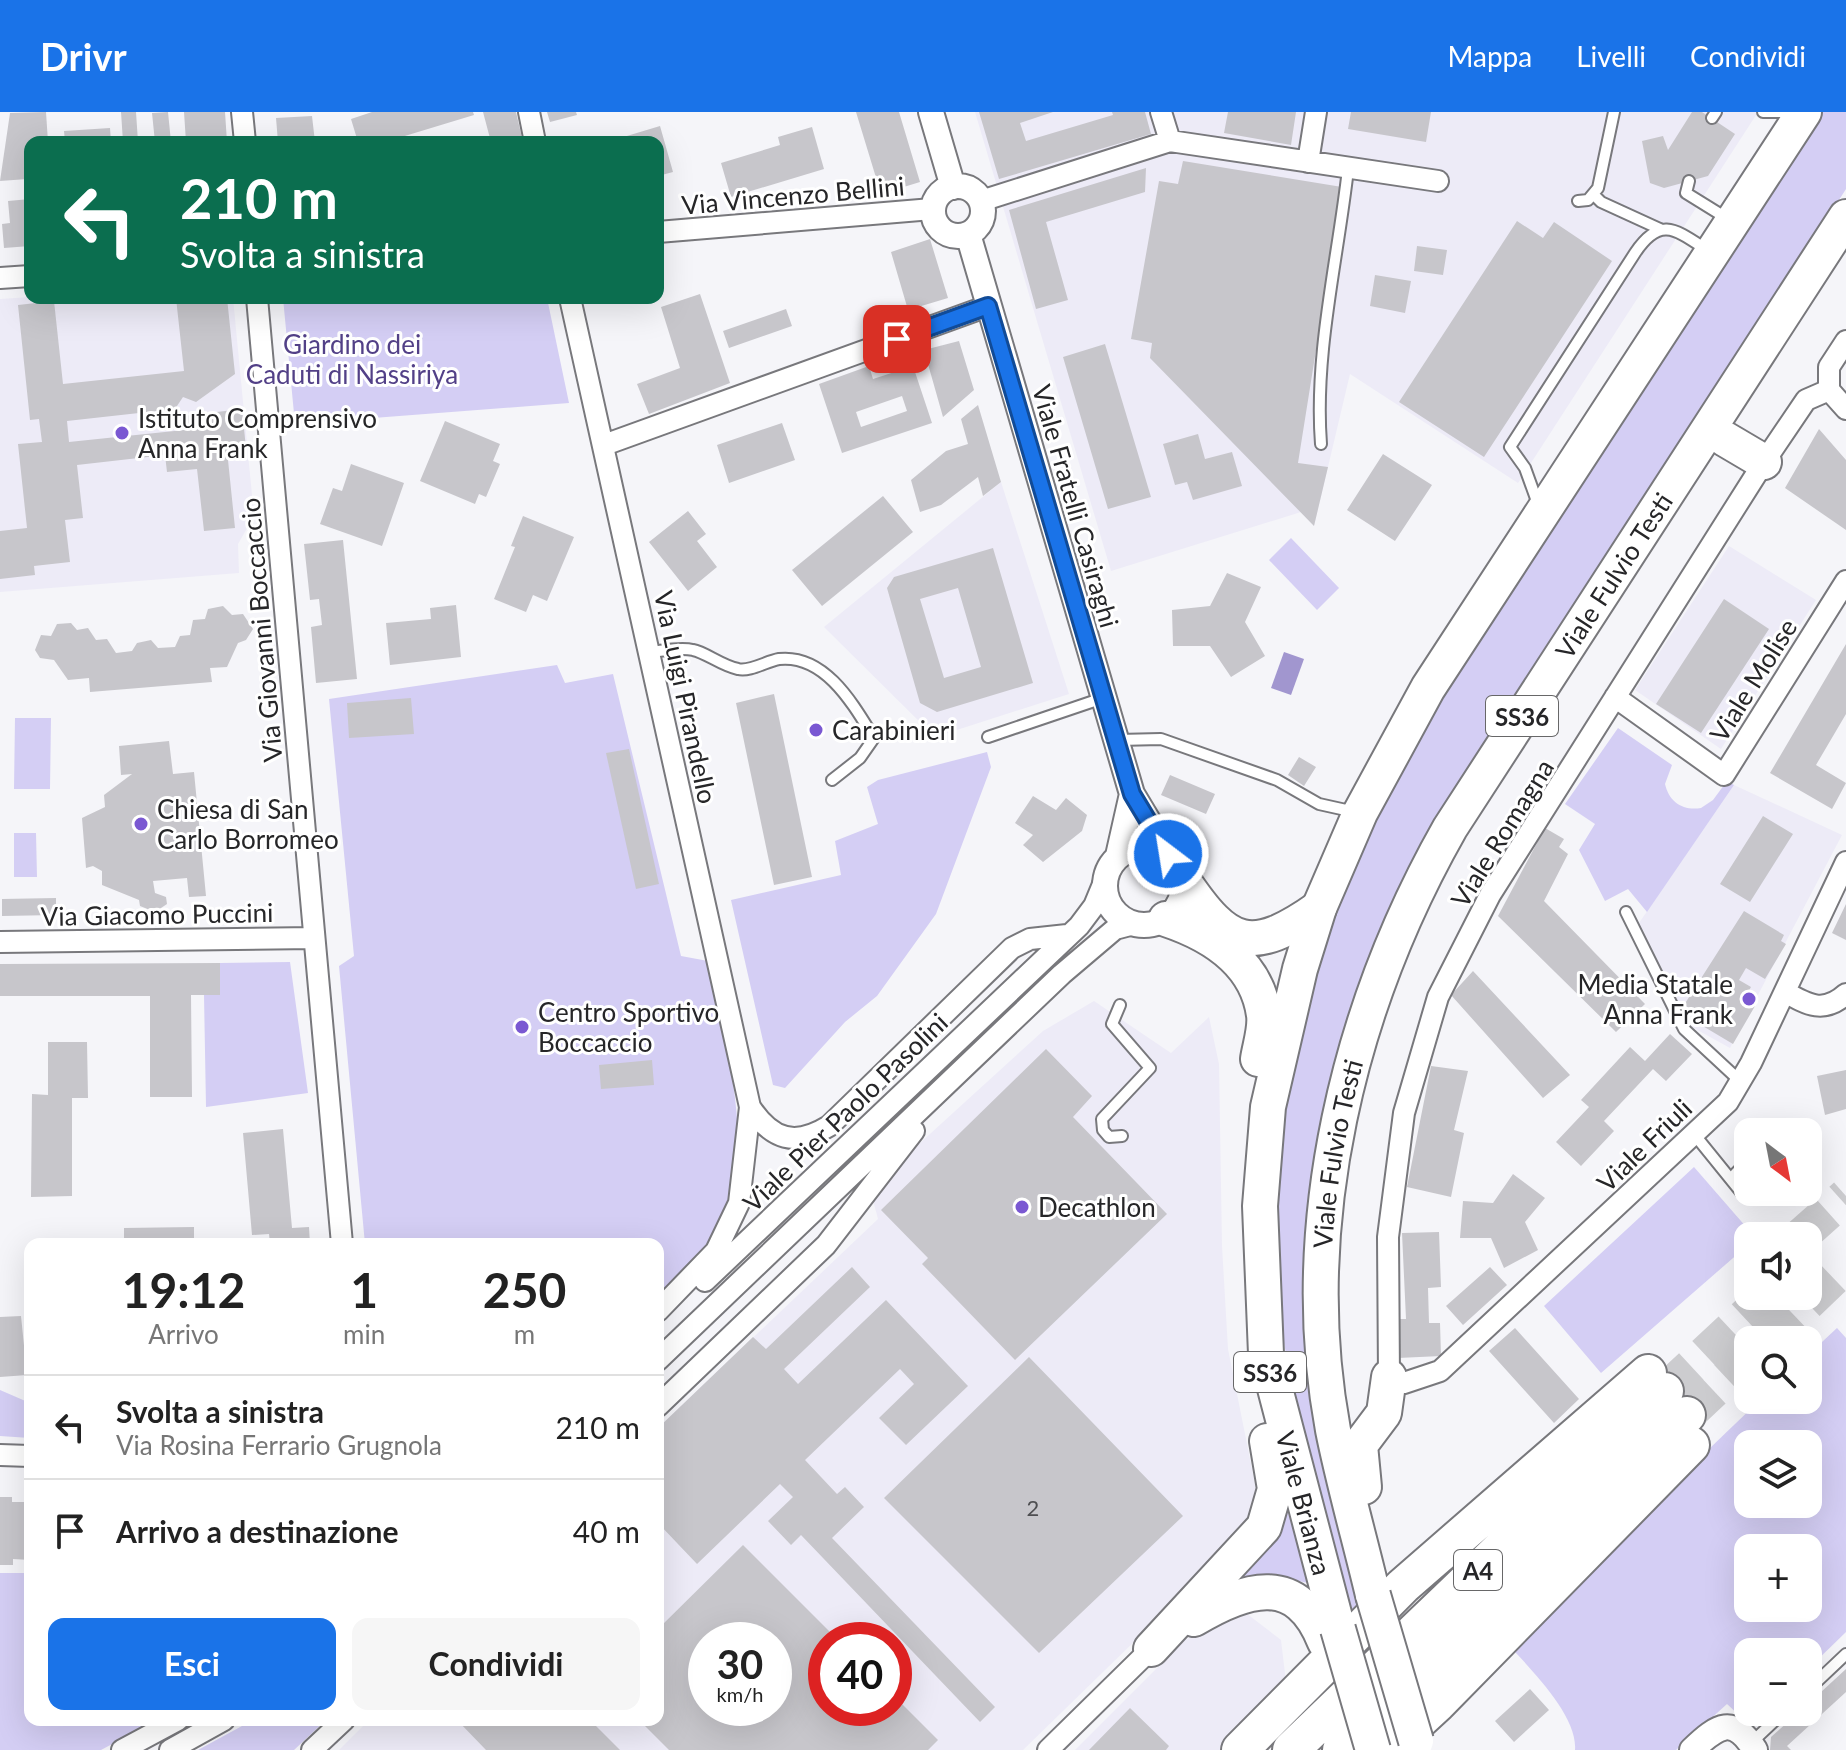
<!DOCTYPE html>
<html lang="it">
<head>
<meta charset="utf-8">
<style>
	:root { --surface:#fff; --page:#f6f6f6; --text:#222; --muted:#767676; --line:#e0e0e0; --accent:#1a73e8 }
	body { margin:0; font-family:Lato,sans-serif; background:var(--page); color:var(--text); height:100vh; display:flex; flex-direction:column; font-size:30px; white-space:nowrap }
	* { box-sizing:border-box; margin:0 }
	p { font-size:26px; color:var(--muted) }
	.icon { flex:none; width:44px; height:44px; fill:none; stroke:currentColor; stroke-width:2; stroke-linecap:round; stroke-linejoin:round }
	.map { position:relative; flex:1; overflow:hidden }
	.drawer { position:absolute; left:24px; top:1126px; width:640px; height:488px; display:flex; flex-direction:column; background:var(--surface); border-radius:16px; box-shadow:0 8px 32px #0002 }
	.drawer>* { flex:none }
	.hud { position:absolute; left:24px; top:24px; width:640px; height:168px; border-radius:16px; box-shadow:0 8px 32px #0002; background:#0b6e4f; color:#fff; overflow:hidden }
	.needle { width:52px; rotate:148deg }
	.fabs { position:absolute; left:1734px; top:1006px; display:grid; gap:16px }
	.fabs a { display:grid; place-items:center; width:88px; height:88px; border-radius:16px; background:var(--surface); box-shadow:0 8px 32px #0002; font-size:40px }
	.speed { position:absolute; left:688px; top:1510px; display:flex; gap:16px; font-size:40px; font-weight:700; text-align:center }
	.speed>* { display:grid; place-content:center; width:104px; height:104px; border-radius:50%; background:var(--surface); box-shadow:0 8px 32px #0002; line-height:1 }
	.speed small { font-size:20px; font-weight:400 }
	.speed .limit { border:12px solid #d22; background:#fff; color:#111 }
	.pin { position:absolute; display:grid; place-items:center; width:68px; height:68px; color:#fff; margin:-34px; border-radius:16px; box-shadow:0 4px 12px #0006 }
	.me { position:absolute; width:88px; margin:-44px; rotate:329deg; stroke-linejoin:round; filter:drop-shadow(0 0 6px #0008) }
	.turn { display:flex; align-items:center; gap:28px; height:168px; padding:0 24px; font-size:36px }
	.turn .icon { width:104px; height:104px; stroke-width:2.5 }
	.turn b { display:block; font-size:56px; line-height:68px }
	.eta { display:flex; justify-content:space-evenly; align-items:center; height:136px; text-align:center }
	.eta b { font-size:48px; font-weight:700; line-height:56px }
	.cta { display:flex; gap:16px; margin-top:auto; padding:16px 24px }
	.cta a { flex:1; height:92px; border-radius:16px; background:var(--accent); color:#fff; font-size:32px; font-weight:700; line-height:92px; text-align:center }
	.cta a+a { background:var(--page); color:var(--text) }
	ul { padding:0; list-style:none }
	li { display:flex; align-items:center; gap:24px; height:104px; padding:0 24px; border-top:2px solid var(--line) }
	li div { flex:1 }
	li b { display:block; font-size:30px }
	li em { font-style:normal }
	header { display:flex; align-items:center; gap:48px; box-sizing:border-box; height:112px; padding:0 40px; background:var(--accent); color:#fff }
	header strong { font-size:38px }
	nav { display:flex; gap:44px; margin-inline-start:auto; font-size:28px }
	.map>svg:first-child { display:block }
	.built { fill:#edebf7; fill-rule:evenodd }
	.green { fill:#d4cef4; fill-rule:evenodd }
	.water { fill:#a196cf }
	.building { fill:#c7c6cb; fill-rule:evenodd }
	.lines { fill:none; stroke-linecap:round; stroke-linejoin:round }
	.motorway-tunnel { stroke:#cccccf; stroke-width:36; stroke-dasharray:36 18; stroke-linecap:butt }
	.service-casing { stroke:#78787c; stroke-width:14 }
	.minor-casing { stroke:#78787c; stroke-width:24 }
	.tertiary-casing { stroke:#78787c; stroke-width:28 }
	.trunk-casing { stroke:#78787c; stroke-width:38 }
	.motorway-casing { stroke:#78787c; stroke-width:40 }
	.service { stroke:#fff; stroke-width:10 }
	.minor { stroke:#fff; stroke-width:20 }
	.tertiary { stroke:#fff; stroke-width:24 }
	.trunk { stroke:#fff; stroke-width:34 }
	.motorway { stroke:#fff; stroke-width:36 }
	.trunk-bridge-casing { stroke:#78787c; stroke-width:38; stroke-linecap:butt }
	.trunk-bridge { stroke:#fff; stroke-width:34 }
	.route-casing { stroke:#114b97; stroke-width:20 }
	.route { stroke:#1a73e8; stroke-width:14 }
	.poi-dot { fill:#7a58d2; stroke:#fff; stroke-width:3 }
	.labels { text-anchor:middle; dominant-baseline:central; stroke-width:6; stroke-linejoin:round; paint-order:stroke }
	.number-label { font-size:22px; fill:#4e4e51 }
	.shield { fill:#fff; stroke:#676768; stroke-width:2 }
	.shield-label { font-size:24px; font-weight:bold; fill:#262628 }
	.street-label { font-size:26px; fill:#262628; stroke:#fff }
	.park-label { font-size:26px; fill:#524087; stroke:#fff }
	.poi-label { font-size:26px; fill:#262628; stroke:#fff; text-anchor:start }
</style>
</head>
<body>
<header>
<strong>Drivr</strong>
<nav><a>Mappa</a><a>Livelli</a><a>Condividi</a></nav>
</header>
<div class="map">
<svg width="1846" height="1638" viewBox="0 0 1846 1638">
	<rect width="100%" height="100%" fill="#f5f5f9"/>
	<path class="built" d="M975,0H1758L1518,371L1350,262L1314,414L1301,400L1111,459Z
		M30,185L233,186L254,404L238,432L239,461L0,480V187Z
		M1001,370L1069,582L935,625L824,515Z
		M1729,434L1816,488L1721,637L1635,578Z
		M1734,673L1842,723L1730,936L1692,915L1696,905L1681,896L1639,811Z
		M1094,889L1171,941L1209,905L1219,952L1222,1134L1228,1237L1258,1387V1405L1221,1445L1023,1638H339L369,1608H658V1316L878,1107L874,1092L875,1072L1043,919ZM706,1528H774V1596H706ZM826,1528H894V1596H826Z
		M1242,1498L1281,1528L1286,1570L1220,1638H1075L1185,1528Z"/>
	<path class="green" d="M1821,0H1846V77L1406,767L1355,883L1332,963L1319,1024L1315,1300L1324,1359L1373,1527L1362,1532L1299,1312L1280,1209L1275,1093L1287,976L1325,818L1396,655Z
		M283,186H547L569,291L295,312Z
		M1291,426L1339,476L1317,498L1269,448Z
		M557,553L565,571L613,562L681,844L708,849C725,931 763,1055 714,1132C700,1153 676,1172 658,1190V1132H365L339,854L354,844L329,587Z
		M15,606H51L50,677H14Z
		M1618,616L1672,653L1665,672C1669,690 1683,699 1701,696L1713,688L1727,669L1734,673L1647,800L1628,777L1605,789L1579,738L1595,712L1565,692Z
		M987,640L991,655L936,802L877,884L845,910L785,976L773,973L731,788L841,763L835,729L878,712L867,675L878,668Z
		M14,721H36L37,765H14Z
		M290,850L308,981L206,995L204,883H220V851Z
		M1694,1055L1754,1124H1748V1133L1601,1261L1544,1194Z
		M1837,1216L1846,1226V1520L1808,1557V1540H1748L1749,1600L1742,1606L1727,1592L1676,1638H1575C1578,1603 1529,1556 1507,1531L1760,1288H1808V1243ZM1748,1332H1808V1392H1748ZM1748,1436H1808V1496H1748Z
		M0,1278L30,1291V1326L0,1324Z
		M1288,1401L1312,1472L1273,1463L1226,1476L1282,1402Z
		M0,1461H30V1608H157L101,1638H0Z
		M253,1608H326L294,1638H198Z"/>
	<path class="water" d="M1284,540L1304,547L1291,583L1271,576Z"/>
	<path class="building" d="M46,0L48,30H30V73L27,67L0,69L10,1Z
		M121,0H136L138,30H123Z
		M168,0L171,30H155L152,1Z
		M184,0H225L227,30H186Z
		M372,0H473L474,3L385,30H358L351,7Z
		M483,0H516L522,26L491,30Z
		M547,0H576L577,3L550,10Z
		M856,0H899L920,70L881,82Z
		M979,0H1053L1020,11L1026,29L1113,3L1112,0H1145L1151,22L999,67Z
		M1228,0H1296L1291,33L1224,21Z
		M1351,0H1431L1426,30L1348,17Z
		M1692,0H1702L1735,22L1708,64L1664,76L1650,71L1642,29L1663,24L1668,38Z
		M312,4L315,30H278L276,6Z
		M660,14L673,60L658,64V30H607Z
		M812,15L824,57L731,85L721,51L780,33L778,25Z
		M110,16L111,30H65L64,19Z
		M1183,49L1342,75L1298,351L1328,355L1314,414L1150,246L1152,231L1131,227L1159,69L1178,72Z
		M1146,56L1145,80L1046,110L1068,188L1036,197L1009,98Z
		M30,87V134L4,136L2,112L10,111L8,89Z
		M1517,109L1543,126L1554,110L1612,149L1484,345L1399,290Z
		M930,127L948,186L908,198L891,140Z
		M1417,134L1447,138L1443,163L1414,159Z
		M1375,163L1411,169L1405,201L1370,194Z
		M700,182L730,271L649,302L637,272L680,256L661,195Z
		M176,186H227L235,262L196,290L183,285L175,297L67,309L69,330L184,318L183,304L242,297L247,346L228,348L235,416L204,419L197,357L167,360L165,343L77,353L83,406L65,408L70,450L34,454L35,463L0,467V419L27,416L18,332L42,330L39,307L30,308L18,193L54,189L63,272L184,259Z
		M786,197L792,214L729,236L723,219Z
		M959,229L974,278L943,305L924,238Z
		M1105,232L1151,385L1108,397L1063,245Z
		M869,254L873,267L913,254L932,311L842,341L819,272ZM902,284L907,299L861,315L856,300Z
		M978,293L1001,370L983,384L978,365L941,393L920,400L911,368L946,339L968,332L961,307Z
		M445,309L500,332L493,349L500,352L486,385L479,382L475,392L420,369Z
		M782,311L795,348L729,371L717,333Z
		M1819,317L1846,348V418L1785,376Z
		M1198,322L1205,347L1232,340L1242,374L1193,388L1187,370L1175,373L1163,332Z
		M1383,342L1432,373L1395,429L1347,398Z
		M351,352L404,371L382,434L320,412L333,376L342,379Z
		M883,384L913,420L822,494L792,458Z
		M688,399L706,422L697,429L717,455L688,479L649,430Z
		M523,404L574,425L547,489L533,483L526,500L494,487L515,435L511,434Z
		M343,428L357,567L316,571L311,515L322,513L319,487L310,488L304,432Z
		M993,436L1033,571L937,600L920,591L887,476L894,465ZM958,476L981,555L944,566L920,487Z
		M1227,461L1261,475L1245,510L1265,544L1231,565L1210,534H1173L1172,498L1210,494Z
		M1724,487L1769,517L1701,621L1656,592Z
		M456,493L461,545L390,553L386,511L431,507L430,496Z
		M223,494L232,503L243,502L253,517L246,528L238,531L227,555L210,556L212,570L90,580L89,566L68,568L54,548L40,546L35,538L41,523L51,524L57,512L71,511L77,518L88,516L96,528L107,527L116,541L132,539L137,531L151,528L158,536L175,535L180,524L190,523L193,508L205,507L208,497Z
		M1846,532V602L1816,653L1846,671L1832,697L1770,661Z
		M774,582L812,765L774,773L736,591Z
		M411,586L414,622L349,626L347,591Z
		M169,629L173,662L194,660L206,784L189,785L187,766L153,769L155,781L166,785L167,792L155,800L140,794L139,788L102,773V759L93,754L86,756L82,706L105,695L104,683L132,662L121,663L119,634Z
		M629,637L659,772L636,777L606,641Z
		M1299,645L1316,655L1304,674L1288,663Z
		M1170,663L1215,682L1206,702L1161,683Z
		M1033,684L1056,698L1066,686L1087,703L1082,719L1043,750L1023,733L1033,723L1015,711Z
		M1763,704L1793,722L1750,790L1720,772Z
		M1545,716L1564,727L1559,735L1568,742L1544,789L1645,892L1616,920L1498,804Z
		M56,786V803L2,804V787Z
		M1846,792V828L1832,821Z
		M1744,799L1784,823L1781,829L1786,832L1765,867L1746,856L1739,868L1751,875L1744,887L1755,894L1733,932L1696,910L1701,903L1684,893Z
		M220,851V883H191L192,985H150V884H0V852Z
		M1473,859L1570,963L1543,986L1451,883Z
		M1670,922L1692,942L1666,969L1653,957L1604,1009L1614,1019L1581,1054L1556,1030L1589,995L1581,988L1630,935L1645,949Z
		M48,930H87L88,986H72V1084L31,1085L32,982L48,983Z
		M1046,937L1092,984L1073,1005L1167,1102L1015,1248L922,1152L928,1146L881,1098Z
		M652,948L654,973L601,977L599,953Z
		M1431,954L1468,959L1454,1018L1464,1021L1451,1085L1407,1075Z
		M1846,958V997L1825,1003L1817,964Z
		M283,1017L292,1116L309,1115L310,1132H270L269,1122L252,1123L243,1021Z
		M1513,1062L1545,1086L1525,1110L1538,1138L1504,1156L1491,1126H1460L1463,1089L1493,1091Z
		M194,1115V1132H124V1116Z
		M1439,1120L1441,1175L1428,1176L1429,1211H1440L1441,1244L1398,1246L1397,1207H1406L1402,1121Z
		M852,1155L870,1175L784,1257L798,1272L886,1188L968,1274L906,1333L879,1306L914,1272L900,1257L805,1348L837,1382L845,1375L864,1395L832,1426L995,1595L980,1610L801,1423L791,1433L768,1409L793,1385L780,1372L697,1452L658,1411V1316L753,1225L766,1237Z
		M1490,1155L1507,1173L1463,1213L1446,1194Z
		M21,1204L27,1263L0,1265V1205Z
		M1515,1216L1579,1287L1554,1311L1489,1239Z
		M1029,1245L1183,1404L1039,1541L884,1386Z
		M0,1385H12V1390H30V1448L13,1447V1453H0Z
		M743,1433L838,1528H826V1596H894V1584L938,1628L928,1638H669L639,1608H658V1517ZM706,1528H774V1596H706Z
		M1846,1557V1580L1787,1634L1791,1638H1770L1771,1625L1799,1600H1808V1592Z
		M1530,1577L1549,1598L1514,1630L1495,1609Z
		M1130,1596L1169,1634L1166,1638H1089Z
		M457,1608H590L620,1638H486Z"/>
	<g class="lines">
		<path class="motorway-tunnel" d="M1801,1124L1846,1084
			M1768,1228L1846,1154
			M1665,1279L1767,1184
			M1687,1303L1748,1246"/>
		<g class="service-casing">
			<path id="service" d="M1763,0H1789
				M1712,6L1716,0
				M1689,69L1686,81L1728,107
				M1593,82L1601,90L1660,117
				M1578,89L1588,88L1598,76L1614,0
				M1321,332C1314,241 1338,147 1348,57
				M1538,392L1525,356L1510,335L1635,141C1660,104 1675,117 1707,138
				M649,540C662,539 680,535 693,538C705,540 722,554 738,557C750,560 767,549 779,547C825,542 853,592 874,626L860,646L832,668
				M988,625L1103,586
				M1118,628L1161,627L1277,668L1319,692L1355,700
				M1626,800L1684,917L1740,969
				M1120,893L1112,912L1150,956L1102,1007L1103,1018L1109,1025L1122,1024
				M1694,1022L1741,1080L1752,1084L1764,1080
				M1735,1062L1748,1049
				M1808,1578L1846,1542
				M1751,1631L1784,1600"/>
		</g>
		<g class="minor-casing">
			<path id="minor" d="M242,0L245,30
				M529,0L535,30
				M1161,0L1170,29
				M1308,50L1316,0
				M981,89L1170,29L1438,69
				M658,120L932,97
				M0,166L30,164
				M257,186L342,1132
				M570,186L750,995L739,1091L716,1139L658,1199
				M1829,278L1806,288L1764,350L1490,783L1438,885L1404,1001L1388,1125L1389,1265L1404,1271L1440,1259L1728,990L1751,951L1846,750
				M1829,278V255L1846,229
				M1829,278L1846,297
				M604,333L988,194
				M1615,585L1724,663L1846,469
				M0,830L314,826
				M1785,880C1808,893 1824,902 1846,882
				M750,995C772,1028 795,1035 829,1014L1012,836L1030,827L1067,823
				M705,1169L1079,814L1094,794L1106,765
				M658,1248L1062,862L1115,817L1134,812
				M658,1294L826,1133L914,1019
				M0,1343L30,1344
				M122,1638L178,1608
				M170,1638L224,1608
				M312,1638L344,1608
				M1048,1638L1151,1537"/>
		</g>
		<g class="tertiary-casing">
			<path id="tertiary" d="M931,0L953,75
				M933 99a25 25 0 1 1 50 0a25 25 0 1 1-50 0Z
				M968,122L1132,682L1168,742
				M1105 774a39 39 0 1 1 78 0a39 39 0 1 1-78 0Z
				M1118,744L1132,682
				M1692,1638C1718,1613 1733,1603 1755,1638"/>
		</g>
		<g class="trunk-casing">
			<g id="trunk">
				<path d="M1725,327L1764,350"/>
				<path d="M1183,768C1228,835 1251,844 1319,796"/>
				<path d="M1166,807C1211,822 1257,850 1264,903C1266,916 1260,934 1258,947"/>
				<path d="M1364,1375L1360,1333L1384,1301L1389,1265"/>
				<path id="s1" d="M1373,1483C1360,1428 1344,1373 1333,1318C1295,1113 1349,894 1450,716L1846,105"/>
				<path d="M1194,1507C1246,1476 1297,1459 1325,1530"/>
				<path d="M1338,1517L1266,1242L1260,1094L1268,995L1300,857L1319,796L1360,701L1428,576L1804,0"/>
				<path d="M1151,1537L1264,1415L1275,1377L1267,1329"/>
			</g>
		</g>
		<g class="motorway-casing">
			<path id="motorway" d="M1240,1638L1403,1474L1648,1261
				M1291,1638L1665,1279
				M1341,1638L1687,1303
				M1387,1638L1438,1591L1691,1333"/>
		</g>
		<use href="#service" class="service"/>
		<use href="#minor" class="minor"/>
		<use href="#tertiary" class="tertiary"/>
		<use href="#trunk" class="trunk"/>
		<use href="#motorway" class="motorway"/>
		<g class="trunk-bridge-casing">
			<path id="trunk-bridge" d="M1373,1483L1416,1629
				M1338,1517L1373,1638"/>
		</g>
		<use href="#trunk-bridge" class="trunk-bridge"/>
	</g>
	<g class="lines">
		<g class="route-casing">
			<path id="route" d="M897,227L988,194L1132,682L1168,742"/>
		</g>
		<use href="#route" class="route"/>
	</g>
	<g class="poi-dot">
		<circle cx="122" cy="321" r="8"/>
		<circle cx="816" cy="618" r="8"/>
		<circle cx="141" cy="712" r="8"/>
		<circle cx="1749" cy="887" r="8"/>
		<circle cx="522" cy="915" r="8"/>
		<circle cx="1022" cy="1095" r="8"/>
	</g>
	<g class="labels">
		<g class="number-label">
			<text x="1033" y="1395">2</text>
		</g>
		<g class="shield">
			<rect x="1486" y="584" width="72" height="40" rx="6"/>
			<rect x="1234" y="1240" width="72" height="40" rx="6"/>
			<rect x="1454" y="1438" width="48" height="40" rx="6"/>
		</g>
		<g class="shield-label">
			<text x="1522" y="604">SS36</text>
			<text x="1270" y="1260">SS36</text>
			<text x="1478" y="1458">A4</text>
		</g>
		<g class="street-label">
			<text transform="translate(793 83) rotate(-5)">Via Vincenzo Bellini</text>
			<text transform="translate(1076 394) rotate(74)">Viale Fratelli Casiraghi</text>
			<text stroke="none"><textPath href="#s1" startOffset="1096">Viale Fulvio Testi</textPath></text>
			<text transform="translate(261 518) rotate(-95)">Via Giovanni Boccaccio</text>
			<text transform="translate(1753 568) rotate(-58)">Viale Molise</text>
			<text transform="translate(686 585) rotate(78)">Via Luigi Pirandello</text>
			<text transform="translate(1502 721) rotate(-58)">Viale Romagna</text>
			<text transform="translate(157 802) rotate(-1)">Via Giacomo Puccini</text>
			<text transform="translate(845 1000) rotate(-44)">Viale Pier Paolo Pasolini</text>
			<text transform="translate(1644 1033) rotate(-44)">Viale Friuli</text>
			<text stroke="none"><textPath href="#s1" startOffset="448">Viale Fulvio Testi</textPath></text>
			<text transform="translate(1304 1391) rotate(75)">Viale Brianza</text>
		</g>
		<g class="park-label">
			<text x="352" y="232">Giardino dei<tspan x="352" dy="30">Caduti di Nassiriya</tspan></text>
		</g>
		<g class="poi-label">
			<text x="138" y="306">Istituto Comprensivo<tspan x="138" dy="30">Anna Frank</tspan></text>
			<text x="832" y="618">Carabinieri</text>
			<text x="157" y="697">Chiesa di San<tspan x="157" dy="30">Carlo Borromeo</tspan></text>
			<text x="1733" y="872" text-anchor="end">Media Statale<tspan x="1733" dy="30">Anna Frank</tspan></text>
			<text x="538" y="900">Centro Sportivo<tspan x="538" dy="30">Boccaccio</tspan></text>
			<text x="1038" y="1095">Decathlon</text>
		</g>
	</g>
</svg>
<div class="fabs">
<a><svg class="needle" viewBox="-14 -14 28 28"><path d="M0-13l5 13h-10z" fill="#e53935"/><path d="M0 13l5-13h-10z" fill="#767676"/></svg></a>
<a><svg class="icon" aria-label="sound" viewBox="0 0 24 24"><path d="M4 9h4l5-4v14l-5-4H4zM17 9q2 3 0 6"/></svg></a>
<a><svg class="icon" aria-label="search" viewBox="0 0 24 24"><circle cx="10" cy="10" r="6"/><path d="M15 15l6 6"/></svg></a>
<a><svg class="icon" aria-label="layers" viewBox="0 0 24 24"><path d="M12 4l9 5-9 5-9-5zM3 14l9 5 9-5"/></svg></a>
<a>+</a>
<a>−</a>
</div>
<div class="speed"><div>30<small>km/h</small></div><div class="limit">40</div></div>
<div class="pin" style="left:897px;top:227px;background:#d93025"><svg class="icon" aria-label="arrive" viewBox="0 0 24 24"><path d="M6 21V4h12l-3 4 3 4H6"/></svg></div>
<svg class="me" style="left:1168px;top:742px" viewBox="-20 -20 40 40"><circle r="17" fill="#1a73e8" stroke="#fff" stroke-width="3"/><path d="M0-11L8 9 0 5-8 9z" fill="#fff"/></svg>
<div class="hud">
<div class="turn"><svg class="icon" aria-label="left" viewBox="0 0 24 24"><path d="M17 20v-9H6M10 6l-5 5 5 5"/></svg><div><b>210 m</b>Svolta a sinistra</div></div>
</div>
<section class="drawer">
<div class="eta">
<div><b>19:12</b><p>Arrivo</p></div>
<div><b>1</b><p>min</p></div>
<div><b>250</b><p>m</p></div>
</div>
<ul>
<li><svg class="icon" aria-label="left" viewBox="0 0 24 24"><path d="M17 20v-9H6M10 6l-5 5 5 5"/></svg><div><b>Svolta a sinistra</b><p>Via Rosina Ferrario Grugnola</p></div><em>210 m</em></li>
<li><svg class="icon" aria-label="arrive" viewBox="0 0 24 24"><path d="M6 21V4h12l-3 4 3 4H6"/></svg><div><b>Arrivo a destinazione</b></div><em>40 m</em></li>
</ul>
<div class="cta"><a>Esci</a><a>Condividi</a></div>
</section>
</div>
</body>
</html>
